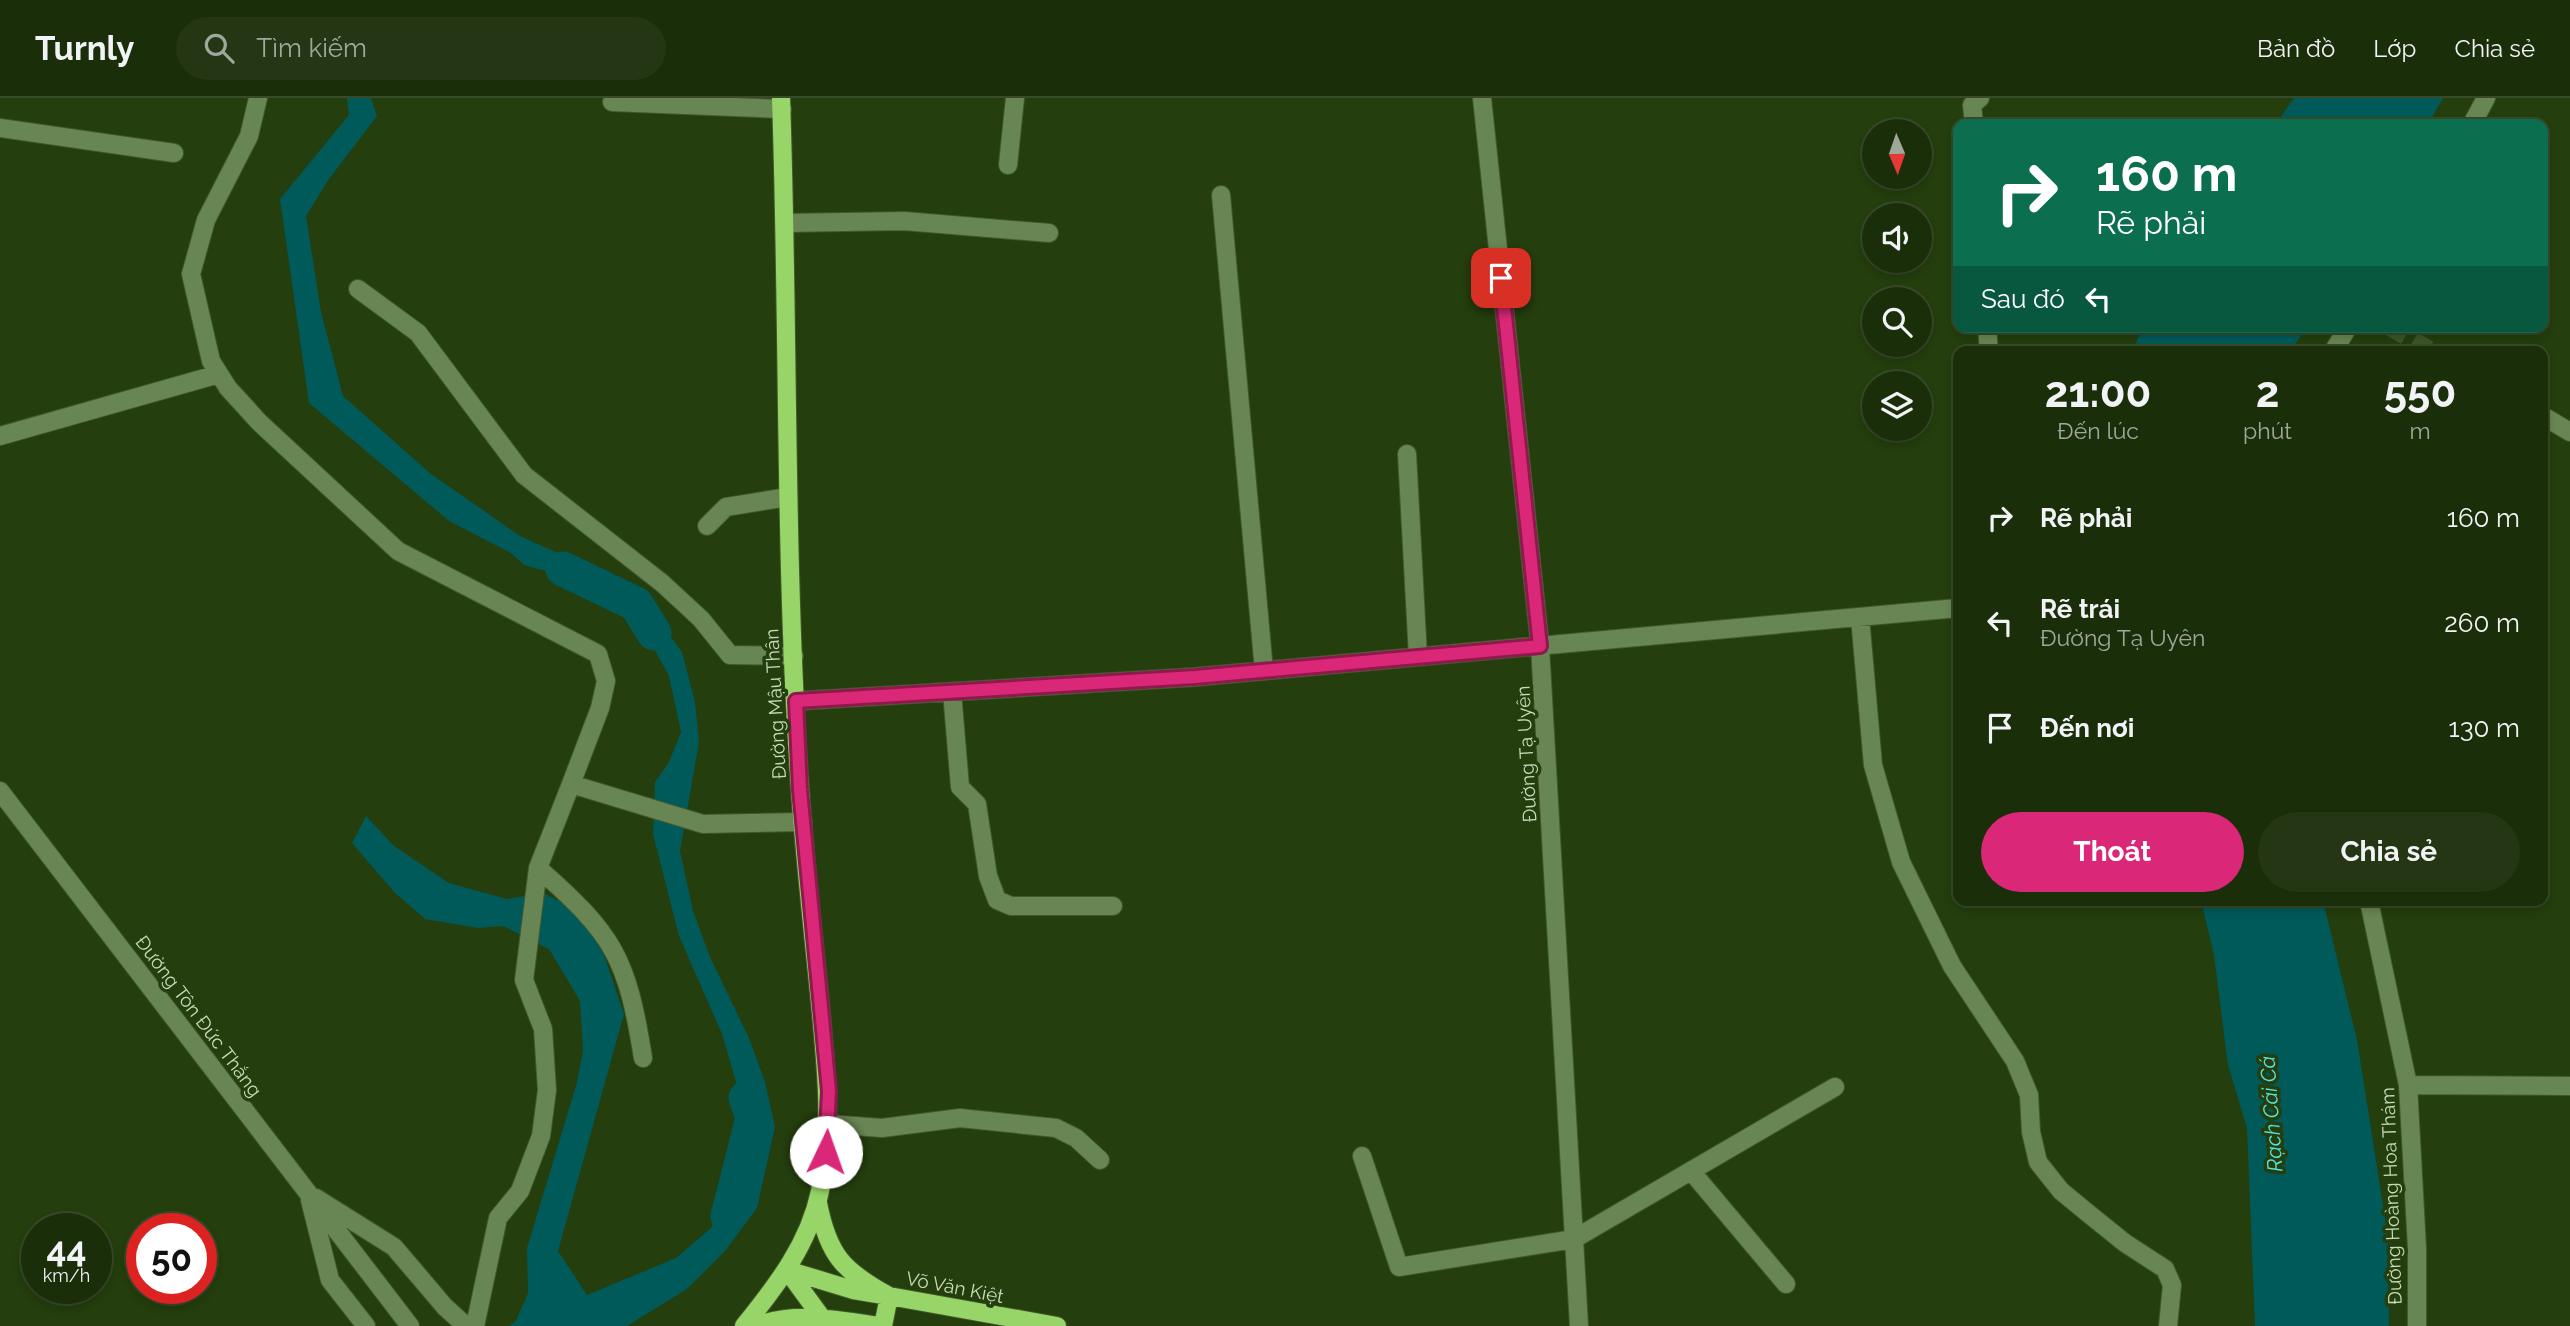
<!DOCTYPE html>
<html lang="vi">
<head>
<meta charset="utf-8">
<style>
	:root { --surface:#1b2e0a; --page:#243613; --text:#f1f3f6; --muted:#a0a89c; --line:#394a2b; --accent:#db2777 }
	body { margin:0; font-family:Raleway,sans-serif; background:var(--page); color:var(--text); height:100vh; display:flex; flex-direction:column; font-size:26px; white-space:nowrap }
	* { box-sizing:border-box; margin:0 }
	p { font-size:23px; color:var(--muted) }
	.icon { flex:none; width:38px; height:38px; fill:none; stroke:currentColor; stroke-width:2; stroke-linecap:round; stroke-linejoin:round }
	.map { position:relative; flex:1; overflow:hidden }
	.sheet { position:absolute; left:1953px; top:248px; width:595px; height:560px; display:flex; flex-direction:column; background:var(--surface); border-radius:14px; box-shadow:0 4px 10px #0003,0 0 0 2px var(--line) }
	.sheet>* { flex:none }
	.guide { position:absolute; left:1953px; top:21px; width:595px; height:214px; border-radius:14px; box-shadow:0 4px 10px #0003,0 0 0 2px var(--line); background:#0b6e4f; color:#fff; overflow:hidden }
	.needle { width:46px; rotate:178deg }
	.buttons { position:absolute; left:1862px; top:21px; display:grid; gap:14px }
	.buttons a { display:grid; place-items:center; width:70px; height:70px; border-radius:50%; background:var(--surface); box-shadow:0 4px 10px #0003,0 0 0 2px var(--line); font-size:35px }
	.speed { position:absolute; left:21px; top:1115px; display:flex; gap:14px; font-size:35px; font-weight:700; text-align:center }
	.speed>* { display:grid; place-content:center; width:91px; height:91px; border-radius:50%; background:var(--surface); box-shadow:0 4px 10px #0003,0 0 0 2px var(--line); line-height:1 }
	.speed small { font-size:18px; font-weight:400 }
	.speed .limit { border:10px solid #d22; background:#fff; color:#111 }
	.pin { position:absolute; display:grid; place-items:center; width:60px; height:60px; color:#fff; margin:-30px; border-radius:14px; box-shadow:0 4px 10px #0006 }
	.me { position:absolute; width:77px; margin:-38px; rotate:3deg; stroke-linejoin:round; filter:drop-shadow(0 0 5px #0008) }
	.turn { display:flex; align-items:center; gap:24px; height:147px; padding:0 28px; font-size:32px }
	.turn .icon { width:91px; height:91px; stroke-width:2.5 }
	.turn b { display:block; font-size:49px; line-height:60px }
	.then { display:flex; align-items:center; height:66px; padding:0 28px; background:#0003; gap:14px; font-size:26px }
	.eta { display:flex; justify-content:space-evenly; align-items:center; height:119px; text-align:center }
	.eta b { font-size:42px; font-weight:700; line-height:49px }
	.primary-button { display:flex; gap:14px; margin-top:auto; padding:14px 28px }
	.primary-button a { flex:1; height:80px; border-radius:42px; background:var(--accent); color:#fff; font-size:28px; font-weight:700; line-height:80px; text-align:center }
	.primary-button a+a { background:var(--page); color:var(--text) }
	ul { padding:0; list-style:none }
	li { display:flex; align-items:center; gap:21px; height:105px; padding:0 28px }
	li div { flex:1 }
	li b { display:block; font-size:26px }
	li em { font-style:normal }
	header { display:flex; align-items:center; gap:42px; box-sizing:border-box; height:98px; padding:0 35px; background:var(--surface); border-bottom:2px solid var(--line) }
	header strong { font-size:33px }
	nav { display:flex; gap:38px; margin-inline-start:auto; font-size:24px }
	.search { width:490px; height:63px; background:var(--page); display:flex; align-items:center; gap:18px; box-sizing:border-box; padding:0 24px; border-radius:38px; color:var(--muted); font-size:26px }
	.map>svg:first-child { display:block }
	.water { fill:#005a59 }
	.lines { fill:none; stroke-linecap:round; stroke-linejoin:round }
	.river { stroke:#005a59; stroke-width:35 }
	.minor-tunnel { stroke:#3d5627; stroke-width:18; stroke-dasharray:18 9; stroke-linecap:butt }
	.minor-casing { stroke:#425a2c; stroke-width:20 }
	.major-casing { stroke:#425a2c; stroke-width:20 }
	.minor { stroke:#688653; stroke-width:18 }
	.major { stroke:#97d568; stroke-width:18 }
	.route-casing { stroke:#8e194d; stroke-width:18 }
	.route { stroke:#db2777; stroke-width:12 }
	.labels { text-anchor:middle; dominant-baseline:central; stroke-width:7; stroke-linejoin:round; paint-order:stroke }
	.street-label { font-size:19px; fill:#c8dcbb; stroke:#243e0d }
	.water-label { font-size:21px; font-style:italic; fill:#55e4e1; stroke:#243e0d }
</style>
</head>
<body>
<header>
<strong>Turnly</strong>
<div class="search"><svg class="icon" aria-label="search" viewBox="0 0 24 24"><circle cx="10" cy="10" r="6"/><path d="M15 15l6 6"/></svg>Tìm kiếm</div>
<nav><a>Bản đồ</a><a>Lớp</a><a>Chia sẻ</a></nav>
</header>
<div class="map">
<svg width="2570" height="1228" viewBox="0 0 2570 1228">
	<rect width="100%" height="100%" fill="#243e0d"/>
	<path class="water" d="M347,0H371L377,18L329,81L306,118L321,214L343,298L431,376L520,438L635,490L682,554L695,604L699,644L680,753L693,813L710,859L749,940L765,984L775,1029L757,1110L725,1153L687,1191L627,1228H509L516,1223L528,1195L527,1150L576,988L583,954L580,903L549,851L503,828L478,830L425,821L395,795L352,745L366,718L394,748L449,785L507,801L543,795L577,812L604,857L624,916L558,1153L587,1197L676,1160L711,1130L748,1055L745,1015L722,936L679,838L653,736L655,684L669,664L681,634L669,578L626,500L604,489L524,467L511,455L449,423L309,305L280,101L349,17Z
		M2294,0H2443L2428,26H2276Z
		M2143,229H2307L2290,254H2132Z
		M2201,803H2323L2357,942L2388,1139L2389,1228H2255L2247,1030L2228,967L2214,857Z"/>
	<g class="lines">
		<path class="river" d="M563,471L636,506L654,535
			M728,1118L753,1020L746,1000"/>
		<path class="minor-tunnel" d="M2390,229L2433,254"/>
		<g class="minor-casing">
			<path id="minor" d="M258,0L249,38L206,122L191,176L211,263L228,290L259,324L398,453L598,556L606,583L600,610L571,686
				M1482,0L1540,548L1579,1228
				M612,4L782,11
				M1974,26L1972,7L1980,0
				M2472,26L2486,0
				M0,30L174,55
				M1008,67L1015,0
				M1221,97L1264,573
				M785,125L904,123L1049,135
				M358,191L418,235L524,377L662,485L701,521L730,557L794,558
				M1987,229L1989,254
				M2333,254L2348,229
				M2543,318L2570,334
				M0,338L219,276
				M1407,356L1418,559
				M707,428L726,409L788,399
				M1860,519L1873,667L1901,764L1952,868L2015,963L2029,997L2031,1034L2038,1064L2061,1093L2089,1116L2125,1145L2165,1171L2172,1187L2168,1228
				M952,594L960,689L977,706L988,778L997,802L1011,808H1113
				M796,603L1195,579L1958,510
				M0,693L410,1228
				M538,770C614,837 627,859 643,960
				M2369,803L2408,987L2417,1150V1228
				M2408,987L2570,988
				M827,1026L882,1030L960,1020L1056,1030L1076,1040L1100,1062
				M1362,1058L1399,1169L1574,1141L1835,989
				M1691,1073L1786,1186
				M316,1100L394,1149L445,1209L466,1228
				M310,1102L330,1182L366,1228
				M475,1228L498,1120L520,1093L541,1038L547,992L543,931L524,882L538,770L571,686L703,726L803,724"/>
		</g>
		<g class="major-casing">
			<path id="major" d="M818,1105C828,1157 843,1173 889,1198L1057,1228
				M787,1172L853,1192L889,1198L883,1228
				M787,1172L822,1220
				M744,1228C777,1187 809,1146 820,1093C833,1030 826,968 820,905C813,834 805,763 800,692C784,462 789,231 781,0
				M756,1228C794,1213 840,1222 879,1228"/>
		</g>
		<use href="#minor" class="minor"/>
		<use href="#major" class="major"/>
	</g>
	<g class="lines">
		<g class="route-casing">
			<path id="route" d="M826,1054L829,993L800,692L796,603L1195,579L1540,548L1501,180"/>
		</g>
		<use href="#route" class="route"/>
	</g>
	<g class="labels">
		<g class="street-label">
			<text transform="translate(775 606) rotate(-93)">Đường Mậu Thân</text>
			<text transform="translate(1526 656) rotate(-93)">Đường Tạ Uyên</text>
			<text transform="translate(199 918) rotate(53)">Đường Tôn Đức Thắng</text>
			<text transform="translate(2391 1098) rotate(-92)">Đường Hoàng Hoa Thám</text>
			<text transform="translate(955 1189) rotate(11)">Võ Văn Kiệt</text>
		</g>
		<g class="water-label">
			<text transform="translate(2271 1016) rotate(-94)">Rạch Cái Cá</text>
		</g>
	</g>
</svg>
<div class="buttons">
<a><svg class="needle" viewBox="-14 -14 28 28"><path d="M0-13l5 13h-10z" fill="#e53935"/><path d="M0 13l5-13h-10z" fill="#a0a89c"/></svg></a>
<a><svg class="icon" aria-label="sound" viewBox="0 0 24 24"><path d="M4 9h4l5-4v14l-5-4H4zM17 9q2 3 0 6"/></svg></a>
<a><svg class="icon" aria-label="search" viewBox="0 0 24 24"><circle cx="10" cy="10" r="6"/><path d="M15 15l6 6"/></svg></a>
<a><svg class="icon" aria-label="layers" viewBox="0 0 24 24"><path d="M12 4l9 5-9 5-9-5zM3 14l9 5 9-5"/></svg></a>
</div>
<div class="speed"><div>44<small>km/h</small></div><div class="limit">50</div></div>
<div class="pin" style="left:1501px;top:180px;background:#d93025"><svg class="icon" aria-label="arrive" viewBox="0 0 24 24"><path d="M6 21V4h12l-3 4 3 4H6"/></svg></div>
<svg class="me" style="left:826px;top:1054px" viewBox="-20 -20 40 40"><circle r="19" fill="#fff"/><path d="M0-13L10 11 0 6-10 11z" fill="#db2777"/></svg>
<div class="guide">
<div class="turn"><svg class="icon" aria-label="right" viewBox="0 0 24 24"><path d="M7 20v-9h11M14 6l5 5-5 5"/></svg><div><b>160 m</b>Rẽ phải</div></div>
<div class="then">Sau đó<svg class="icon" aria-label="left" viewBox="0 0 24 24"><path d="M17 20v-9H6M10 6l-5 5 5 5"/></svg></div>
</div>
<section class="sheet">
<div class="eta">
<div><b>21:00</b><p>Đến lúc</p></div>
<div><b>2</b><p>phút</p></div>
<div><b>550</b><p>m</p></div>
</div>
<ul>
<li><svg class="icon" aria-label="right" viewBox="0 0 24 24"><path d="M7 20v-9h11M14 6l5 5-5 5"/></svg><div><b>Rẽ phải</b></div><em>160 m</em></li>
<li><svg class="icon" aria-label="left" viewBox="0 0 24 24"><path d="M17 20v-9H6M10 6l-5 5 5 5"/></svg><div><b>Rẽ trái</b><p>Đường Tạ Uyên</p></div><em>260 m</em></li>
<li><svg class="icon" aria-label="arrive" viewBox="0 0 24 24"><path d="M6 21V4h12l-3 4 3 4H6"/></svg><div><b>Đến nơi</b></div><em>130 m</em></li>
</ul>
<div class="primary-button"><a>Thoát</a><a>Chia sẻ</a></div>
</section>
</div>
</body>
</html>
